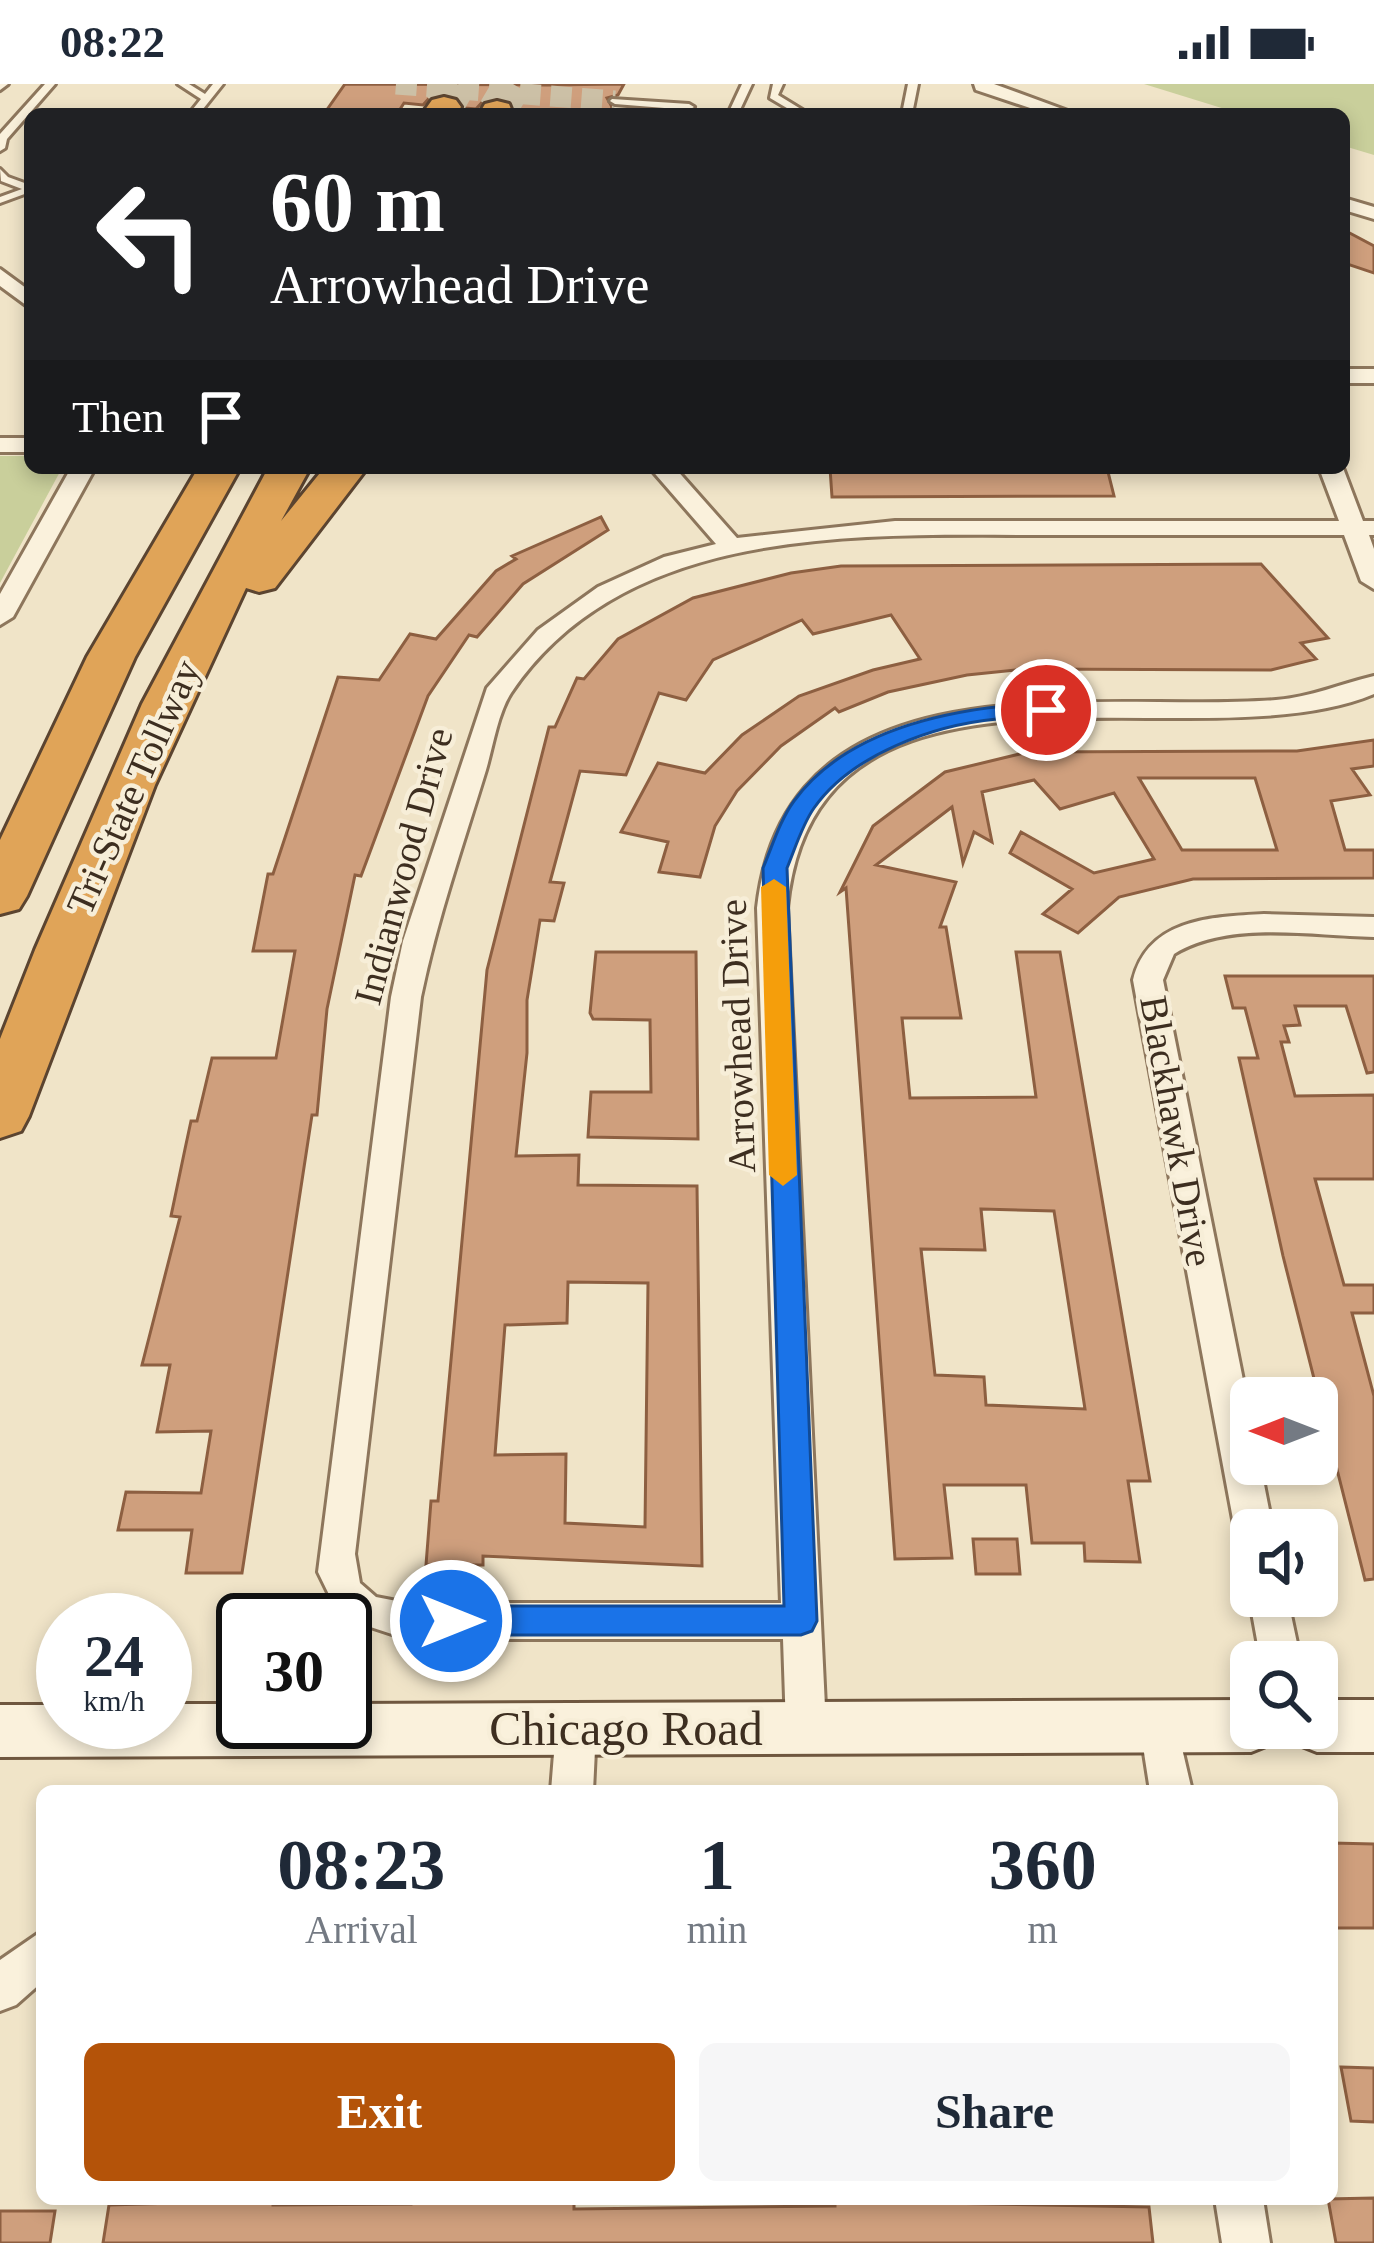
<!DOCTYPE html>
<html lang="en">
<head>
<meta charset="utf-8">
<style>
	:root { --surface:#fff; --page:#f6f6f7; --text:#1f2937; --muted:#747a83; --accent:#b45309 }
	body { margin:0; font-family:"Times New Roman",serif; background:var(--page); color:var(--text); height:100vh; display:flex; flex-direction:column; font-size:45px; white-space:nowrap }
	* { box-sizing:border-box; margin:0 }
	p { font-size:39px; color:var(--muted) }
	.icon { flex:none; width:66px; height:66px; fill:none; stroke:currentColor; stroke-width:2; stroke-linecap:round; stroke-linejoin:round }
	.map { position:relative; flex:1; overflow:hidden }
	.side { position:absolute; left:36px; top:1701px; width:1302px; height:420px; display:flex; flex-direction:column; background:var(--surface); border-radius:18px; box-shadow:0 6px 18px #0003 }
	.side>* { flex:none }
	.top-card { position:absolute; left:24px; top:24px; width:1326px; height:366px; border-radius:18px; box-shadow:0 6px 18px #0003; background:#202124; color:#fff; overflow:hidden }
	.needle { width:78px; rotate:270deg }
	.tools { position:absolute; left:1230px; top:1293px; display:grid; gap:24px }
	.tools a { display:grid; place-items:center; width:108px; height:108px; border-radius:18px; background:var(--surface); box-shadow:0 6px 18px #0003; font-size:60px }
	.speed { position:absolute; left:36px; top:1509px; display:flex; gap:24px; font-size:60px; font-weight:700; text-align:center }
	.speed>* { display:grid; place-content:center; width:156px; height:156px; border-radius:50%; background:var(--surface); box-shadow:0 6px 18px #0003; line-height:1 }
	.speed small { font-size:30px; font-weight:400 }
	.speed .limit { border:6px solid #111; border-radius:18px; background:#fff; color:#111 }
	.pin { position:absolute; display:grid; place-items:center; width:102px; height:102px; color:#fff; margin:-51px; border:6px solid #fff; border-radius:50%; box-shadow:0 3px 12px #0007 }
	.me { position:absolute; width:132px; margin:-66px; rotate:90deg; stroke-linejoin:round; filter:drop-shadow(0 0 9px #0008) }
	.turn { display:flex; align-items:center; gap:42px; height:252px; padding:0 48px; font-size:54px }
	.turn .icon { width:156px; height:156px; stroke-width:2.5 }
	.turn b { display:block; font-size:84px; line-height:102px }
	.then { display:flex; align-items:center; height:114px; padding:0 48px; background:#0003; gap:24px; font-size:45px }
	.eta { display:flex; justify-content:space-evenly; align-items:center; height:204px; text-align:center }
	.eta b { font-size:72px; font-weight:700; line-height:84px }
	.action { display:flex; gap:24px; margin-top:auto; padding:24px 48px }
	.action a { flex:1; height:138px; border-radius:18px; background:var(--accent); color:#fff; font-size:48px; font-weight:700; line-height:138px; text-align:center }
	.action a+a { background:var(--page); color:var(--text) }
	.status { display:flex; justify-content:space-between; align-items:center; height:84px; padding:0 60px; background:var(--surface); direction:ltr }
	.status svg { height:33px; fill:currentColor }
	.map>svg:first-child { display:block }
	.green { fill:#c9cf9b }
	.building { fill:#cf9f7d; stroke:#8d5f41; stroke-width:3; fill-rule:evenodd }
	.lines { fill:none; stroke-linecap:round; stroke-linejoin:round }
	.street-tunnel { stroke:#ccc0a6; stroke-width:21; stroke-dasharray:21 10; stroke-linecap:butt }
	.highway-tunnel { stroke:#ccc0a6; stroke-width:38; stroke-dasharray:38 18; stroke-linecap:butt }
	.lane-casing { stroke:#8d765c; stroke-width:6 }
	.street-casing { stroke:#8d765c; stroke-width:6 }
	.secondary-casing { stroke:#6f573f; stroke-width:6 }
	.highway-casing { stroke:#5b4430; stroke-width:6 }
	.lane { fill:#faf1dc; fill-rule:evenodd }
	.street { fill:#faf1dc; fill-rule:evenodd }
	.secondary { fill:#faf1dc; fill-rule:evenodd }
	.highway { fill:#e0a458; fill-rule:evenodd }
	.route { fill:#1a73e8; stroke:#114b97; stroke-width:3 }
	.slow { fill:#f59e0b }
	.labels { text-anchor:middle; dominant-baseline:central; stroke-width:9; stroke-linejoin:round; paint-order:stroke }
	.street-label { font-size:39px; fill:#3d2e20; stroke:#f7eed8 }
	.near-street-label { font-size:48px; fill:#3d2e20; stroke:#f7eed8 }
</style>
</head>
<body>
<div class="status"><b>08:22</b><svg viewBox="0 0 49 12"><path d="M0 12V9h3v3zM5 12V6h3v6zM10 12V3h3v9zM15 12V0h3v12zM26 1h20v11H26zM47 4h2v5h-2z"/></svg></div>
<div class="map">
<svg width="1374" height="2159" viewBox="0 0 1374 2159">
	<rect width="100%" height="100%" fill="#f0e4c8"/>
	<path class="green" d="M1144,0H1374V71L1344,62V30H1241Z
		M0,372H30V384H62L0,499Z"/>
	<path class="building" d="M345,0L547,1L624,0L618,11L607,14L612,23L609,30L517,29L510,16L498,13L484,16L476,25L465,24L460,13L445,9L431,12L423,21L404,19L397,30L326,27Z
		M1344,146L1374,162V189L1344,179Z
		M830,384H1107L1114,412L832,413Z
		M601,433L608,446L523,500L477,553L469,551L428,612L361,792L355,791L327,925L317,1031H312L242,1489H186L192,1446H118L126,1408L201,1409L211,1347L157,1348L170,1281H142L180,1133L171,1132L185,1065L191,1037H197L212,974H276L295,867H253L268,790H273L338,593L379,596L410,550L436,555L496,487L516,475L512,472Z
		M1261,480L1328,554L1301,559L1316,575L1271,586L1025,585L967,591L888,608L839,628L835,624L781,662L737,707L715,742L700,793L659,788L668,758L621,748L658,679L705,689L742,651L799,612L873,586L920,575L891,531L813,550L802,536L713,576L686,616L659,609L626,691L580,687L550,798L564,799L554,837L540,836L527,916V969L516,1072L579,1071L578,1101L697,1102L702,1482L483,1472V1481H426L431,1417H438L487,886L549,643H555L577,594L584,595L618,555L693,514L791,489L841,482ZM568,1198L648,1199L645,1443L565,1439L566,1370L495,1371L505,1241L567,1239Z
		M1374,656V682L1352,685L1370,711L1331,717L1345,766H1374V794L1193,795L1119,813L1078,849L1043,830L1072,805L1010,769L1021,748L1094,789L1154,775L1114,709L1060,725L1034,696L982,708L992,758L974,748L963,779L952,723L876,781L956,798L940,843H946L961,934H902L910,1014L1036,1013L1016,868H1060L1150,1397H1128L1140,1478L1085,1477L1084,1459H1032L1026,1401H944L952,1474L895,1475L846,804L840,808L873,742L945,688L1028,668L1297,667ZM1139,694H1255L1277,766H1182ZM981,1125L1054,1127L1085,1325L986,1321L984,1293L935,1291L921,1165L985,1166Z
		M596,868H696L698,1055L588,1053L591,1008H651L650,936L593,935L590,929Z
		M1225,892H1374V988L1367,989L1346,922H1295L1300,941L1284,942L1289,958H1281L1295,1012L1374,1011V1095H1315L1344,1201H1374V1229H1352L1374,1312V1495L1365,1496L1283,1172L1239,974H1258L1245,924H1233Z
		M973,1455H1017L1020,1490H976Z
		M1332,1759L1374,1760V1844H1332Z
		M1341,1983L1374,1984V2038L1351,2037Z
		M1374,2114V2159H1336L1328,2115Z
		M411,2115H574V2125L835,2122V2117L1149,2123L1153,2159H103L109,2121L273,2116V2121L411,2120Z
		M0,2127H55L50,2159H0Z"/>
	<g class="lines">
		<path class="street-tunnel" d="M396,0L615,17"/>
		<path class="highway-tunnel" d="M444,23L457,0
			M497,27L513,0"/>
		<g class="lane-casing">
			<path id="lane" d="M0,0H8L0,6Z
				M45,0H55L7,55L5,64L0,67V50Z
				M178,0H189L205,10L213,0H223L199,30H189L201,15Z
				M742,0H752L738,30H728Z
				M773,0H783L778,11L809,30H797L770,14Z
				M908,0H918L912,30H902Z
				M612,15L689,20L694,23L689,26L615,20L610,17Z
				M0,85L8,93L30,101V108L0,119V113L22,105L1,97Z"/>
		</g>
		<g class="street-casing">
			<path id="street" d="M974,0H994L1076,30H1048L976,6Z
				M1344,114L1374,123V135L1344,126Z
				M0,185L30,207V224L0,202Z
				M1344,285H1374V299H1344Z
				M0,354H30V368H0Z
				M71,384H95L13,533L0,541V510Z
				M650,384H675L737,454L895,437H1339L1319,384H1343L1363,437H1374V451H1369L1374,465V505L1361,497L1344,451C1245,451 1145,451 1045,451C863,451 627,438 511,609C498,629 493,662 486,686C463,761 437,836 421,913L355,1470L360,1499L376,1513L407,1519H781L757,824C786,564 1097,630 1276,616C1312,613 1340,600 1374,592V610C1199,684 815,534 787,824L826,1644L820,1657L806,1663L792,1657L786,1644L783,1555H407L340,1533L318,1488L391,913L403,857L487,604L538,546L598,503L664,473L716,460Z
				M1264,830L1374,833V853C1311,852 1230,836 1174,870L1163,896L1251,1336V1380H1260L1273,1446H1251V1461L1241,1458L1235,1446L1133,896C1148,835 1210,833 1264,830Z
				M1251,1507V1512H1287L1301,1578H1261L1249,1512Z
				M1160,1624L1174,1630L1192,1707H1150L1140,1643L1146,1630Z
				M576,1626L590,1632L596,1645L593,1707H551L556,1645L562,1632Z
				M42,1847V1898L16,1921L0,1927V1876Z
				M1215,2115H1263L1270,2159H1222Z"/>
		</g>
		<g class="secondary-casing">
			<path id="secondary" d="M1251,1616V1644H1278L1271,1660L1251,1668L0,1673V1621H63V1638H165V1620H243V1638H345V1620Z
				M1317,1616H1374V1668H1317L1297,1660L1290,1644H1317Z"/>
		</g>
		<g class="highway-casing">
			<path id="highway" d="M444,13L456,16L461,23L456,30H422L432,16Z
				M497,17L509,20L513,30H479L485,20Z
				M198,384H240L135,573L27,812L19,825L0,830V756L87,573Z
				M268,384H310L281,437L324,384H367L275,504L259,508L246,504L155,701L29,1032L21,1047L0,1054V955L35,866L142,620Z"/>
		</g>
		<use href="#lane" class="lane"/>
		<use href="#street" class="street"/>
		<use href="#secondary" class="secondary"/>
		<use href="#highway" class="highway"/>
	</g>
	<path class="route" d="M1046,619L1053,621V631C1035,635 1016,633 997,635C934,641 852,670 814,724C802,741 795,765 787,784L817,1537L812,1547L801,1551H451L439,1547L435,1537L439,1527L451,1522H784L763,784C772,763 780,736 794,717C849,642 960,623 1046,619Z"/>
	<path class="slow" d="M774,795L786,803L797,1091L783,1102L769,1091L761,803Z"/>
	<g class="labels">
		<g class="street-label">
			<text transform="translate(133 703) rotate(-66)">Tri-State Tollway</text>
			<text transform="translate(403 782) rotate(-75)">Indianwood Drive</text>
			<text transform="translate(737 952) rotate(-92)">Arrowhead Drive</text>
			<text transform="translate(1177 1047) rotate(80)">Blackhawk Drive</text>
		</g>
		<g class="near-street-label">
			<text x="626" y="1644">Chicago Road</text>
		</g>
	</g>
</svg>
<div class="tools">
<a><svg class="needle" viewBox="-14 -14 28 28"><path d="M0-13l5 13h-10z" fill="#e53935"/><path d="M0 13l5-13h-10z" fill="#747a83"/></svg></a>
<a><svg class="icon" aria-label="sound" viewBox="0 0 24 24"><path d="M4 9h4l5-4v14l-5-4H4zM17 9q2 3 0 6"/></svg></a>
<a><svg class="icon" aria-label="search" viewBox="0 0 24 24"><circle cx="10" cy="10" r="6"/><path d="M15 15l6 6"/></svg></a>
</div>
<div class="speed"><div>24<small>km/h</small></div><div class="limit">30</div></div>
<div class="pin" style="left:1046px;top:626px;background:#d93025"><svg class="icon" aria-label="arrive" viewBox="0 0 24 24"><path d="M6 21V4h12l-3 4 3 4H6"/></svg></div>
<svg class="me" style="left:451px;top:1537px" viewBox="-20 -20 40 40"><circle r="17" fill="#1a73e8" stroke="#fff" stroke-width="3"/><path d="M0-11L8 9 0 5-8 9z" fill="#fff"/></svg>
<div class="top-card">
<div class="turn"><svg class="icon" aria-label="left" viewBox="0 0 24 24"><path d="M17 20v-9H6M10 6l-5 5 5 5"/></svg><div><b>60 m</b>Arrowhead Drive</div></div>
<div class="then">Then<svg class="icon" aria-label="arrive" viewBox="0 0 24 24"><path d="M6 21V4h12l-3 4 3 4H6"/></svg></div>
</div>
<section class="side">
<div class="eta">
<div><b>08:23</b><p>Arrival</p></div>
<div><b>1</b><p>min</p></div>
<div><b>360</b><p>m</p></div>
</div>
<div class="action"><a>Exit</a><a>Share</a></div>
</section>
</div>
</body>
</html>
